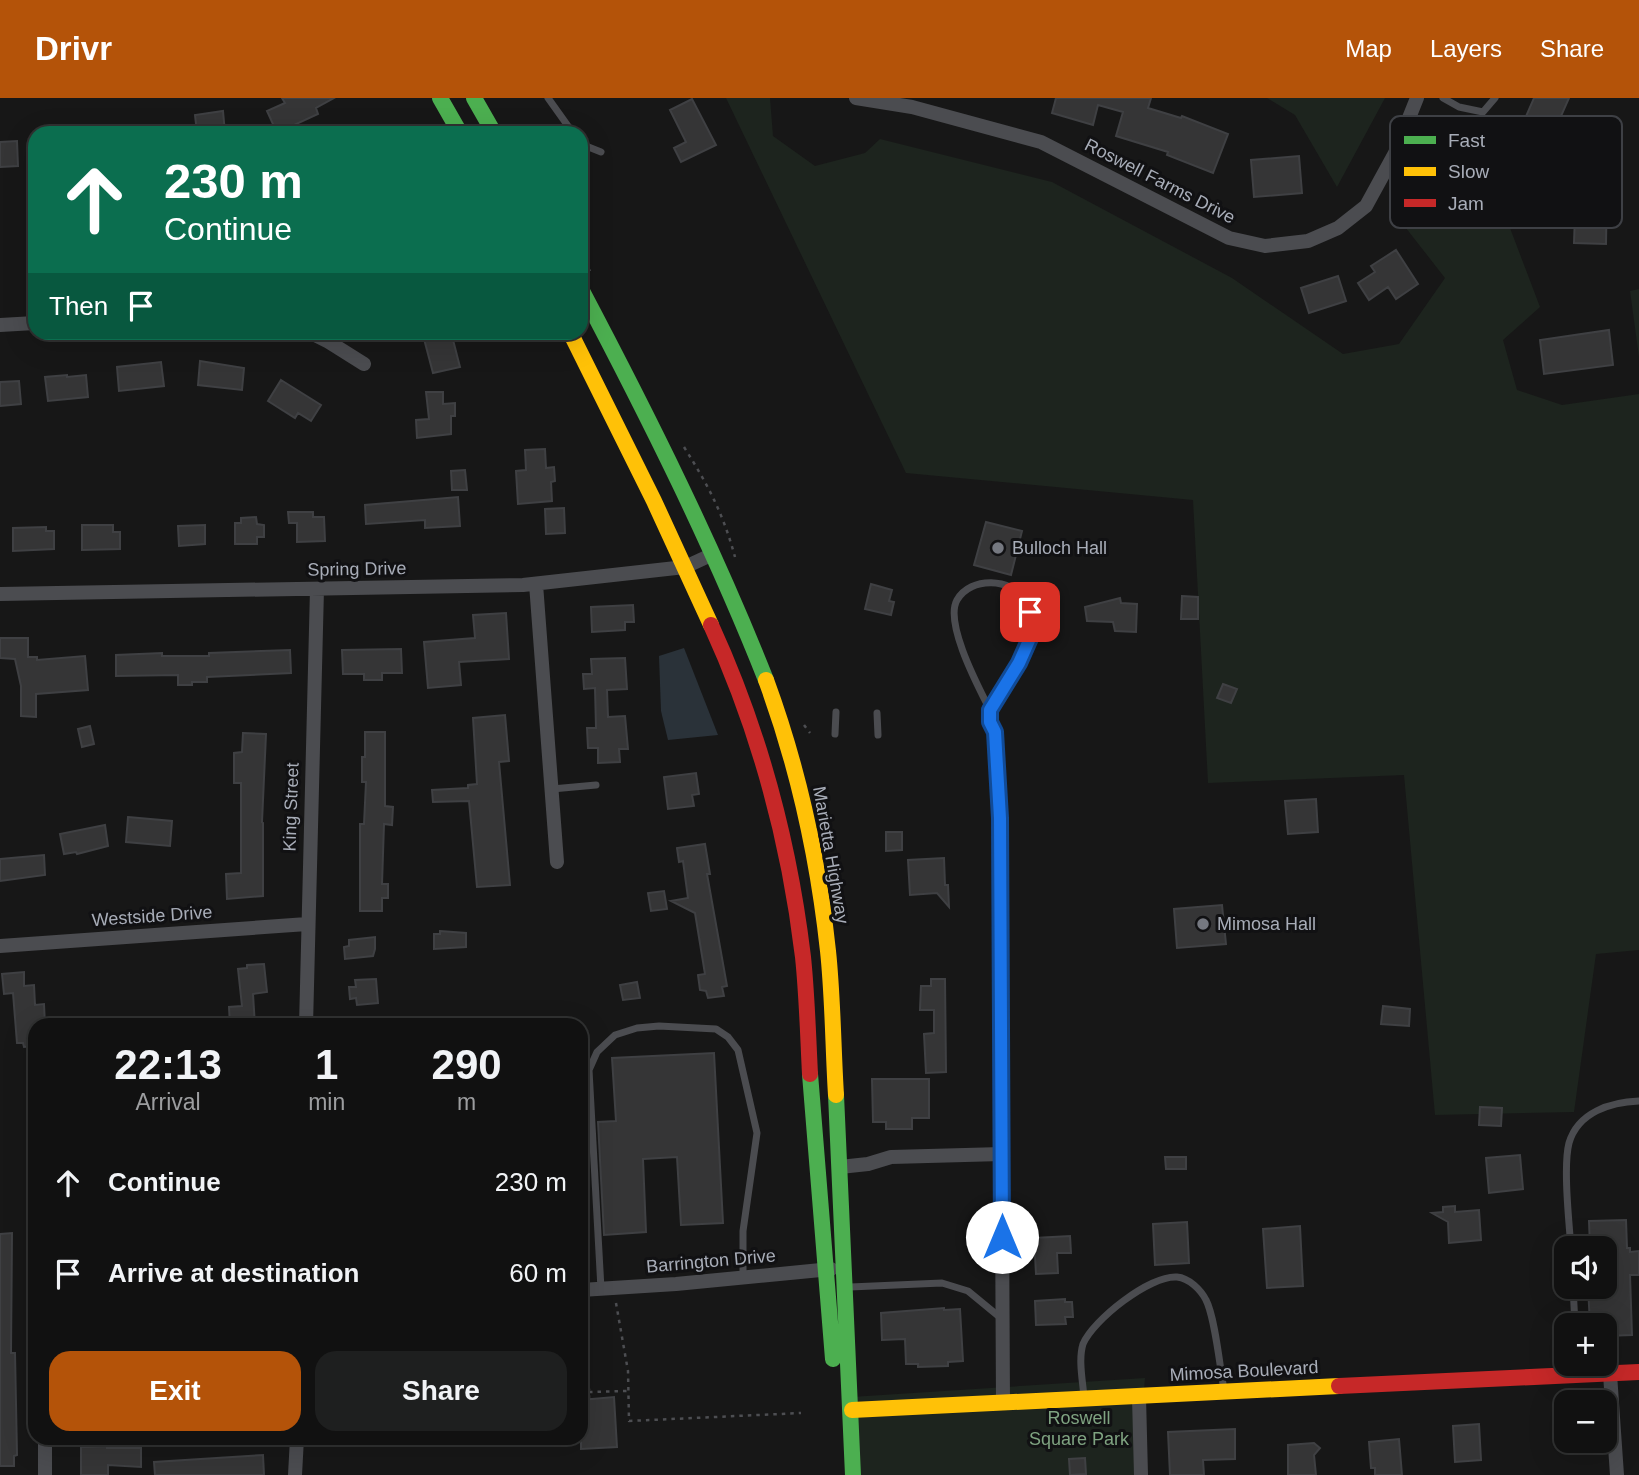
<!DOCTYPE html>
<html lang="en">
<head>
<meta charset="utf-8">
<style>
	:root { --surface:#111; --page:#1e1f1f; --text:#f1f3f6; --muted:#9c9d9f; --line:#303131; --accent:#b45309 }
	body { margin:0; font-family:Helvetica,sans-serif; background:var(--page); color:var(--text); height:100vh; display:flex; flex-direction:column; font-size:26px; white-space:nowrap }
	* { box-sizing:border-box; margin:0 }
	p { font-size:23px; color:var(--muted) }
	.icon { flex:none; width:38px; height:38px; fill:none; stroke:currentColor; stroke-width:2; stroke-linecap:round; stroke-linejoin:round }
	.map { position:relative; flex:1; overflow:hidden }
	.side { position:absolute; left:28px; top:920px; width:560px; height:427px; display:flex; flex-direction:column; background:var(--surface); border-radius:21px; box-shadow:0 7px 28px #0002,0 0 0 2px var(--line) }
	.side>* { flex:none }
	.guide { position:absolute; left:28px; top:28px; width:560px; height:214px; border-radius:21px; box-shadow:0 7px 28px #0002,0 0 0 2px var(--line); background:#0b6e4f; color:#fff; overflow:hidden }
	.fabs { position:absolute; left:1554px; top:1138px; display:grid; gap:14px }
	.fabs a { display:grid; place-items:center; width:63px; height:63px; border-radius:14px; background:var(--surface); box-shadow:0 7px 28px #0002,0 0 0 2px var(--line); font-size:35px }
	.pin { position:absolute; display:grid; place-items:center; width:60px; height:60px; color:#fff; margin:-30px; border-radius:14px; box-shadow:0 4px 10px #0006 }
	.me { position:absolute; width:77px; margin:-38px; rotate:0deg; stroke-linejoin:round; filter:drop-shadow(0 0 5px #0008) }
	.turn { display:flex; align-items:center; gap:24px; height:147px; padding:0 21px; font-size:32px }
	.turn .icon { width:91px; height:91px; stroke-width:2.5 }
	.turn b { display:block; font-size:49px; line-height:60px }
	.then { display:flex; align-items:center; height:66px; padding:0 21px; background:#0003; gap:14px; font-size:26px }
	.eta { display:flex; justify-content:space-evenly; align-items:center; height:119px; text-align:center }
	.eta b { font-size:42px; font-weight:800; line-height:49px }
	.button { display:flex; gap:14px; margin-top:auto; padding:14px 21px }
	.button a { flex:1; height:80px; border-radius:21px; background:var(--accent); color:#fff; font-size:28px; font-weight:800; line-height:80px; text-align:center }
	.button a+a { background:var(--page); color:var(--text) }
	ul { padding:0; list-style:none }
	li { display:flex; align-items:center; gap:21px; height:91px; padding:0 21px }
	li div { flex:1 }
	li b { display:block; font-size:26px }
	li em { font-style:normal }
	header { display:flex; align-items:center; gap:42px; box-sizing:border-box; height:98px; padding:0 35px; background:var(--accent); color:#fff }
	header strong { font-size:33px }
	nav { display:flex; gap:38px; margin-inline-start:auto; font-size:24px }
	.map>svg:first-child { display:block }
	.green { fill:#1d241e }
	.water { fill:#2a3239 }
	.building { fill:#353536; stroke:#3f4043; stroke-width:2 }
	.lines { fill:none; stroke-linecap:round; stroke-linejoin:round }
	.path { stroke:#4d4e52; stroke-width:2.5; stroke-dasharray:3.5 5; stroke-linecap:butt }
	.lane { stroke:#4b4c50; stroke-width:7 }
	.street { stroke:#4b4c50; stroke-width:14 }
	.fast { stroke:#4caf50; stroke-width:16 }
	.slow { stroke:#ffc107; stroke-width:16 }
	.jam { stroke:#c62828; stroke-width:16 }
	.route-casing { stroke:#114b97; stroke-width:18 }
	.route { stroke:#1a73e8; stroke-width:12 }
	.poi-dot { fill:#757880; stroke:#111113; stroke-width:2.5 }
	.labels { text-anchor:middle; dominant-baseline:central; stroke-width:6; stroke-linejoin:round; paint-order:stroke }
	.street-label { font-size:18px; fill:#a8adb8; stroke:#111113 }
	.poi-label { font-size:18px; fill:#a8adb8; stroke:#111113; text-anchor:start }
	.park-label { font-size:18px; fill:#7fa381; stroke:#111113 }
	.key { fill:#111113; stroke:#3e4045; stroke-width:2 }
	.key-label { font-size:19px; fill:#a8adb8 }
</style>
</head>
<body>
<header>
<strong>Drivr</strong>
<nav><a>Map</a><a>Layers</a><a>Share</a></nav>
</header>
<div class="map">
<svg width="1639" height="1377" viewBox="0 0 1639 1377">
	<rect width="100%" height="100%" fill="#171717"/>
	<path class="green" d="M726,0H770L773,38L815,68L865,55L880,41L1052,84L1232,180L1343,256L1399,246L1445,180L1402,125L1452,35L1480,51L1540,209L1503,242L1517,292L1562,307L1639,296V852L1596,856L1574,1014L1435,1017L1404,677L1208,685L1193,402L906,375Z
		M1267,0H1385L1337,89L1295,17Z
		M1639,191V259L1630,193Z
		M1145,1280L1137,1377H854L851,1299Z"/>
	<path class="water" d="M684,550L718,637L668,642L661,613L659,558Z"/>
	<path class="building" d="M282,0H334L316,10L318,16L277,35L267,13L285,5Z
		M1056,0H1151L1148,10L1181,20L1182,18L1228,36L1213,75L1167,57L1168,54L1116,38L1123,14L1098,7L1093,27L1052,15Z
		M1534,0H1569L1550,43L1521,30Z
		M692,1L716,47L681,64L674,50L686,44L670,12Z
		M223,13L225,35H197L195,17Z
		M17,43L18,68L0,69V44Z
		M1299,58L1302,95L1254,99L1251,62Z
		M1576,88L1607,89L1606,146L1574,145Z
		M1396,152L1418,186L1396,201L1388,189L1369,202L1358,185L1375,174L1371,168Z
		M1338,178L1346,203L1309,215L1301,190Z
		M1609,232L1613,267L1544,276L1540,242Z
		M431,234H451L460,269L433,275L423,237Z
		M200,263L244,270L242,292L198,287Z
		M161,264L164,288L119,293L117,269Z
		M67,277V279L86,277L88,299L48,303L45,279Z
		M281,282L321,307L311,323L298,315L295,320L268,303Z
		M19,283L21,306L0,308V284Z
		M426,294H443V306L455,305V318H451V336L417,340L416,322L429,321Z
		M545,351L546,370L554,369L555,383L551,384L552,403L518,406L516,373L526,372L525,352Z
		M465,372L467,392H452L451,373Z
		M458,399L460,428L425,430V422L366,426L365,407Z
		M564,410L565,435L546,436L545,411Z
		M288,414H313V419H324L325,443L297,444V425H289Z
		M256,419L257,426L264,427V439H257V446H235V425H241V420Z
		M986,424L1022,433L1011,477L974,467Z
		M82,427H113V434H120V451L82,452Z
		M205,427V446L179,448L178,428Z
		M46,429V433H54V451L13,453V430Z
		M871,486L892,492L889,503L894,504L891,517L865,511Z
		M1182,498L1198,499V521H1181Z
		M1120,500L1121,505L1137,506L1136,534L1115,533L1113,524L1087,523L1085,509Z
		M633,507L634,524H625V532L592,534L591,509Z
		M506,515L509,561L459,564L461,587L428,590L424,544L475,540L473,517Z
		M0,540H28V559H37V562L85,558L88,592L36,596V619L21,618V588L15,561L0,560Z
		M401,551L402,575H382V582H364V576H343L342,552Z
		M290,552L291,575L207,579V584H192V587H178V577L116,578V557L162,555V558H209V555Z
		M625,560L627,591L607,592L608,619L625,618L628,651H619L620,664L598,665V650H588L587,630H596L595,590L584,591L583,576H592L591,561Z
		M1223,586L1237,591L1231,605L1217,600Z
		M505,617L509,663L499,664L510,787L477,789L469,703L433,704L432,692L468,690V687L477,686L473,620Z
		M90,628L94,646L82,649L78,631Z
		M365,634H385V708L393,709L392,727L384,726L382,786H388V800H382V813H360V726H364L366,684H362V659H365Z
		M243,635L266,636L262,724L263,725V798L227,801L226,776L241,775V685H234V655L242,654Z
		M696,675L699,696L692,697L694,708L668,711L664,679Z
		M1316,701L1318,734L1288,736L1285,703Z
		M128,719L172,723L170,748L126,744Z
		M105,727L108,748L77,756L76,754L64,756L60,736Z
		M886,734H902V752L886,753Z
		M705,746L710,776H707L727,888L722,889L724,898L708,900L706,893L700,892L698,877L705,876L695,815L671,803L688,800L683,763L679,764L677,750Z
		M44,757L45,777L0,783V761Z
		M944,760L945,787H948L949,809L937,795L910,797L908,762Z
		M664,793L667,811L651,813L648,795Z
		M1222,807L1226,846L1177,850L1174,811Z
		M440,833L466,835V849L434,851V836H440Z
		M375,839V851L373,858L345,861L344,849L349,848V842Z
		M264,866L267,894L253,896L255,928H230L229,909L242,908L238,871L247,870V867Z
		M24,874V888L34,887L35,907L44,906L45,928H35V948L24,949L23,945H17L13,895L4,896L2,876Z
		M376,881L378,905L357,907L356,900L350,901L349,889H356L355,882Z
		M931,881H945L946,974L926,975L924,936L934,935V912H920L921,888H931Z
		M637,884L640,900L623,902L620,887Z
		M1383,908L1410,911L1409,928L1381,926Z
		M714,955L723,1125L681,1127L677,1059L643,1061L646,1134L604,1137L598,1024L616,1023L612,960Z
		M872,981H929V1020H912V1031H886V1024H873Z
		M1480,1009L1502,1010L1501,1028L1479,1027Z
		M1520,1057L1523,1091L1489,1095L1486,1060Z
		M1165,1059H1186V1071H1166Z
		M1455,1108V1114L1479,1112L1481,1142L1449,1145L1448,1124L1432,1115L1443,1114V1109Z
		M1626,1122L1627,1150H1630V1154L1639,1153V1177H1630L1632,1237L1605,1238V1227H1590L1588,1188H1605V1150H1590L1589,1123Z
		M1187,1124L1189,1165L1155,1167L1153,1126Z
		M1300,1128L1303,1188L1267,1190L1263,1131Z
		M12,1135L11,1255H15L17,1357L14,1358V1368H0V1136Z
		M1070,1138L1071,1155H1057L1058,1175L1036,1176L1034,1140Z
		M1065,1201V1204H1072L1073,1219H1065L1066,1226L1036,1227L1035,1203Z
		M944,1210V1212L960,1211L963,1263L948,1264V1268L918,1269V1266H906L905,1241L882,1242L881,1215Z
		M614,1299L617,1349L581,1351V1302Z
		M1479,1326L1481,1362L1455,1364L1453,1328Z
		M1235,1331V1361L1203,1362L1204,1377H1170L1168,1334Z
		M1399,1341L1402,1377H1375V1370H1371L1369,1344Z
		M1314,1345L1320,1350L1314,1357L1316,1377H1288V1347Z
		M107,1348V1350H141V1369L108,1367V1377H81V1349Z
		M263,1357L264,1377H155L154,1364Z
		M1085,1360L1086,1376L1070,1377L1069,1361Z"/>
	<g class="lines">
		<path class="path" d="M581,157L590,173
			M684,349C708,387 723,415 735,459
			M804,627L810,635
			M616,1205L628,1273L629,1323L801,1315
			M581,1284L589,1291V1301
			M589,1294L627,1293"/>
		<path class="lane" d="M548,0L573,35
			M1443,0L1459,9L1483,14L1495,0
			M581,46L601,54
			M990,612C979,590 944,525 957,502C971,478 1011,480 1026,502C1031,508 1031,520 1031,528C1032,551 1012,575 1001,595C997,600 992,607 990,614C989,621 992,627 995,634
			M877,615L878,637
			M835,636L836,614
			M552,691L596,687
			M1571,1150C1569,1124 1563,1068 1569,1045C1578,1014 1611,1004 1639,1003
			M1573,1188L1575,1227
			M850,1189L942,1185L968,1193L1002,1221
			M601,1191L589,972L597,954L615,937L637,930L659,928L716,931L728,939L738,952L757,1035L743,1133V1179
			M1084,1300C1083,1284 1078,1262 1083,1246C1093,1222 1150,1177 1177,1179C1189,1180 1201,1192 1206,1202C1215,1219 1220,1270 1224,1292"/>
		<path class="street" d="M856,0L912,9L1041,44L1229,140L1265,148L1308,143L1338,130L1366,108L1395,55L1417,0
			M0,227L35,225
			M309,234L329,244L364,266
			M536,486L557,764
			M0,496L523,487L685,469L711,457
			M995,634L1000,720L1003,1305
			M0,848L307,826
			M306,928L317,491
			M840,1069L868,1066L891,1059L1002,1056
			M581,1192L676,1186L831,1171
			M1610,1276L1617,1377
			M1139,1299L1141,1377
			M45,1340V1377
			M295,1377L297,1340"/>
		<path class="fast" d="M440,0L460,35
			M474,0L494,35
			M581,191C648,318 713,448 766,582
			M810,976L833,1261
			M836,997L853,1377"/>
		<path class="slow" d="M570,234L654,403L711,527
			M766,582C798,669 818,760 828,853C833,900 833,949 836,997
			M852,1312L1339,1288"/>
		<path class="jam" d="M711,527C760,634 789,742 803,859C807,897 808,937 810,976
			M1339,1288L1639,1274"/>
	</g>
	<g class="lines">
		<g class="route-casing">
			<path id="route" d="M1002,1139L1000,720L995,634L990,624V612L1019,565L1031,538L1030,514"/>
		</g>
		<use href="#route" class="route"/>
	</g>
	<g class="poi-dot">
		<circle cx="998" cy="450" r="7"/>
		<circle cx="1203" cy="826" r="7"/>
	</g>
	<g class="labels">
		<g class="street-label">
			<text transform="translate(1160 83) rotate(27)">Roswell Farms Drive</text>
			<text transform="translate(357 471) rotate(-1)">Spring Drive</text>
			<text transform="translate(291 709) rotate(-88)">King Street</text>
			<text transform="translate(831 757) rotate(80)">Marietta Highway</text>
			<text transform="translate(152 818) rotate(-4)">Westside Drive</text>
			<text transform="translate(711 1163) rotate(-5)">Barrington Drive</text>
			<text transform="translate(1244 1273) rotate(-3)">Mimosa Boulevard</text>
		</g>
		<g class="poi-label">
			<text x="1012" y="450">Bulloch Hall</text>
			<text x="1217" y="826">Mimosa Hall</text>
		</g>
		<g class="park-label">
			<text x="1079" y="1320">Roswell<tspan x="1079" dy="21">Square Park</tspan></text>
		</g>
	</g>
	<rect x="1390" y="18" width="232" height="112" rx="10" class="key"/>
	<rect x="1404" y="38" width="32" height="8" fill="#4caf50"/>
	<rect x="1404" y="69" width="32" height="9" fill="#ffc107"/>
	<rect x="1404" y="101" width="32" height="8" fill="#c62828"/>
	<g class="key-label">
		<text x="1448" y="49">Fast</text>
		<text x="1448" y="80">Slow</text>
		<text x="1448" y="112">Jam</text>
	</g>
</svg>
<div class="fabs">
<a><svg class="icon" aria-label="sound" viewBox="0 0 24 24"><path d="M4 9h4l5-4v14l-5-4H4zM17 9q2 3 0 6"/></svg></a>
<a>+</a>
<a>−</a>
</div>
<div class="pin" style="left:1030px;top:514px;background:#d93025"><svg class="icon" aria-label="arrive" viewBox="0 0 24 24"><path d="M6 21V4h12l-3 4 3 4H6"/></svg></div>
<svg class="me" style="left:1002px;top:1139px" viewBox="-20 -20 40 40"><circle r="19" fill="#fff"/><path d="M0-13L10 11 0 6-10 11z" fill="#1a73e8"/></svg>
<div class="guide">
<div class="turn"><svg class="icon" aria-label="ahead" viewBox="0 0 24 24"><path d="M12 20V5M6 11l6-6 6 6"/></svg><div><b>230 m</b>Continue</div></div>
<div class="then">Then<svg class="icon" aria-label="arrive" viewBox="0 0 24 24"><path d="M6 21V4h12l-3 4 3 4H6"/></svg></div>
</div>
<section class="side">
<div class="eta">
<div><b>22:13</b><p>Arrival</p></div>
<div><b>1</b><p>min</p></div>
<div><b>290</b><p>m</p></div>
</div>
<ul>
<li><svg class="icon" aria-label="ahead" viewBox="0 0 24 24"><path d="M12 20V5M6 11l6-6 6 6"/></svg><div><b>Continue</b></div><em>230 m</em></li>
<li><svg class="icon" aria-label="arrive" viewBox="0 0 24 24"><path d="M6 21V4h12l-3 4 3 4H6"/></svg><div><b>Arrive at destination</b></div><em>60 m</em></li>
</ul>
<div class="button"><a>Exit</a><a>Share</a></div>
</section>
</div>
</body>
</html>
